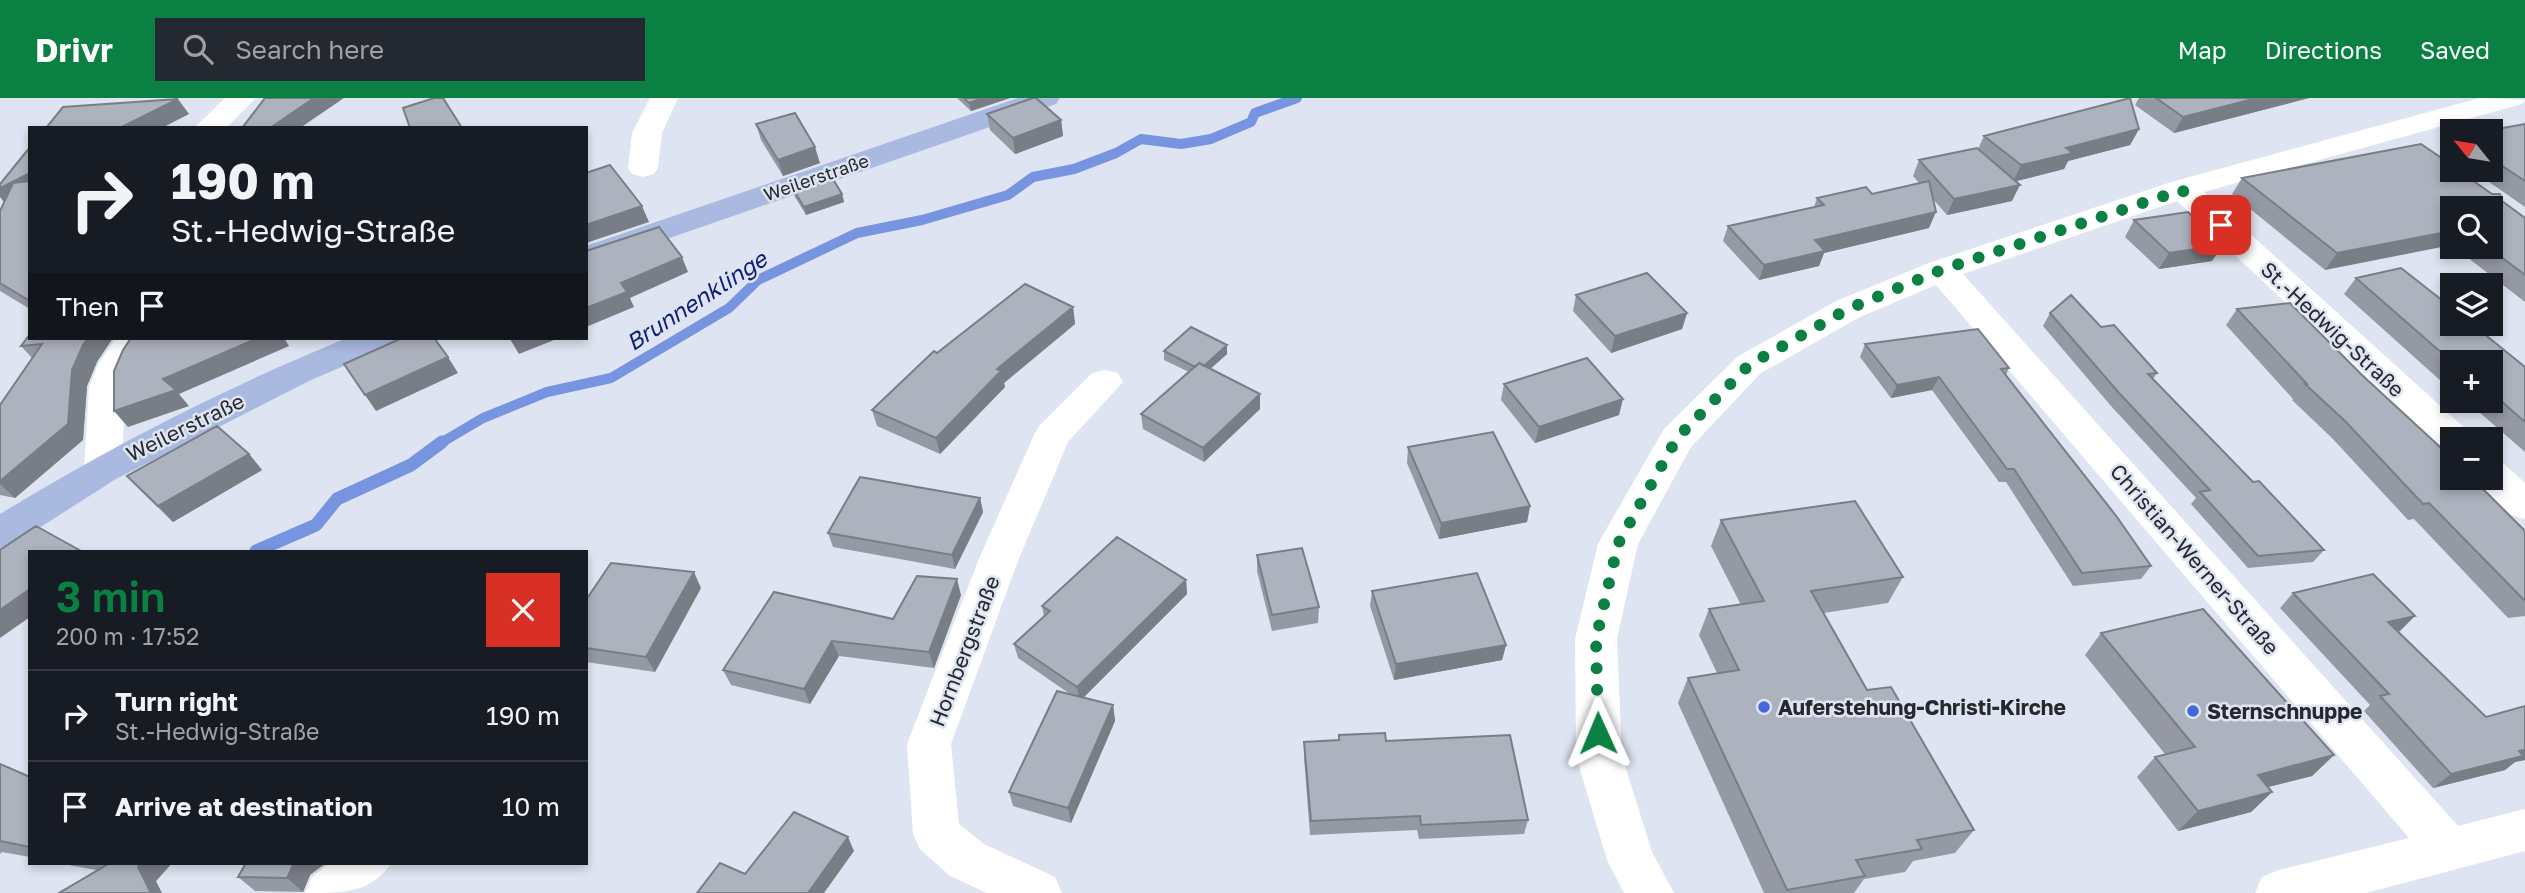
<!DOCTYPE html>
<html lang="en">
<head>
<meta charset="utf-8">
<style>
	:root { --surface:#171b24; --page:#242831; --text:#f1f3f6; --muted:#9ea1a6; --line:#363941; --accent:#0b8043 }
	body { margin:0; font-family:"Golos Text",sans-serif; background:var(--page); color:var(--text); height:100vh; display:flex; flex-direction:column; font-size:26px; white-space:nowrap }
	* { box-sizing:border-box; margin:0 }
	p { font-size:23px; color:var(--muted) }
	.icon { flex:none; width:38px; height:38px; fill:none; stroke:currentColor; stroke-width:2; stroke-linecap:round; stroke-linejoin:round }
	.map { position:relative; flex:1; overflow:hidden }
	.drawer { position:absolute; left:28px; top:452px; width:560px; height:315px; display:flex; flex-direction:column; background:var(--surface); border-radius:0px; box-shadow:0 4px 10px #0003 }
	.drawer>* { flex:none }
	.banner { position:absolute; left:28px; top:28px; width:560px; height:214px; border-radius:0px; box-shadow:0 4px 10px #0003; background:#171b24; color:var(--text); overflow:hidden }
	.needle { width:46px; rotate:300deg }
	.controls { position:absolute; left:2440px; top:21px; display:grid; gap:14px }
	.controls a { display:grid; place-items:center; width:63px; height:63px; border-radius:0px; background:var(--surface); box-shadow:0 4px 10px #0003; font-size:35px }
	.pin { position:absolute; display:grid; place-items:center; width:60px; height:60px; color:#fff; margin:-30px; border-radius:14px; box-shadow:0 4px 10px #0006 }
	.me { position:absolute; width:77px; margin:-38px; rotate:359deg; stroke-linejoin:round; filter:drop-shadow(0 0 5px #0008) }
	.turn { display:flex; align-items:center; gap:24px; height:147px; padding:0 28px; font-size:32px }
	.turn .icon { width:91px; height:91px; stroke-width:2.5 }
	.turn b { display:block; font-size:49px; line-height:60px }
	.then { display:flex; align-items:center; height:66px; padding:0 28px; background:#0003; gap:14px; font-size:26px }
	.round { display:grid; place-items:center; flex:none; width:74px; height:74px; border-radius:0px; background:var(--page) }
	.headline { display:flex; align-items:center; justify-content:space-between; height:119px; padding:0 28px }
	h1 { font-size:42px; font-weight:600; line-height:52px; color:var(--accent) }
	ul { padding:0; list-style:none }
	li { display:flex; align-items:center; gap:21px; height:91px; padding:0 28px; border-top:2px solid var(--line) }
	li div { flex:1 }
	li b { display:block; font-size:26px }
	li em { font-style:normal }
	header { display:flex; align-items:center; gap:42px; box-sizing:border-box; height:98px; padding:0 35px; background:var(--accent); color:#fff }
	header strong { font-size:33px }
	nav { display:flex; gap:38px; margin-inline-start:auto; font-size:24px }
	.search { width:490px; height:63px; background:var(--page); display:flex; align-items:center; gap:18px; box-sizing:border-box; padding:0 24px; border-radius:0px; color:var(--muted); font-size:26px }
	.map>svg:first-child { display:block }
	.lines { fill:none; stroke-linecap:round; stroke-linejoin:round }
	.stream-far1 { stroke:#7794e0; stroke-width:10 }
	.stream { stroke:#7794e0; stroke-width:13 }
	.minor { fill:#fff; fill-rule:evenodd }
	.major { fill:#a9b9e0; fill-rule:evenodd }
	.wall { fill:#9599a4 }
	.shaded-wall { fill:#797d86 }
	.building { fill:#adb2bf; stroke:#797d86; stroke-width:2 }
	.route { stroke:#0b8043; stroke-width:12; stroke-dasharray:0 21.6 }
	.poi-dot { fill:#4468da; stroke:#dee4f1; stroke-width:2.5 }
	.labels { text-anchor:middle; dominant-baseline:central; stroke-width:5; stroke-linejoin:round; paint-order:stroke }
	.far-street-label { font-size:18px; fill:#26282d; stroke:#dee4f1 }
	.street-label { font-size:21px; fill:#26282d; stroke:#dee4f1 }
	.poi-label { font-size:21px; font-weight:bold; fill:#26282d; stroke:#dee4f1; text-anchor:start }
	.water-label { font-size:23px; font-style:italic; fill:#0e1d74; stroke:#dee4f1 }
</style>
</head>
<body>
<header>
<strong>Drivr</strong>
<div class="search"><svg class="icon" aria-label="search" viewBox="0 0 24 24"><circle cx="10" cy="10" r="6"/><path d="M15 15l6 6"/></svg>Search here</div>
<nav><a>Map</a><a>Directions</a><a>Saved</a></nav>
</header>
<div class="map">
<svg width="2525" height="795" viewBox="0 0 2525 795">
	<rect width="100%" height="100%" fill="#dee4f1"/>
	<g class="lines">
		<path class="stream-far1" d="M439,346L483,320L547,294L611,280L729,210L758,182L857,135L922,122L1008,97L1033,79L1074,71L1116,55L1141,41L1181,46L1211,41L1251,24L1255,15L1297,0"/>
		<path class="stream" d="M256,453L316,427L337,401L411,367L442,344"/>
		<path class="minor" d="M225,0H256L226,30H194Z
			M650,0H678L662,35L658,70L654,76L643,79L632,76L628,70L632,35Z
			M2480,0L2525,2L2522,6L2204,94L2467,332L2472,341H2452V354L2441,350L2177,103L1963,176L2458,728L2525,711V753L2366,795H2255L2262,779L2279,772L2409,740L1936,187L1860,219L1761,275L1691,349L1638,446L1617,541L1622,658L1652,754L1674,795H1624L1607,762L1576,658L1575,541L1598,446L1604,435L1664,331L1737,259L1836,203L1929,165L2171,84Z
			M116,240H151L134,267L125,289L122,371L116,381L103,385L90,381L84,371L89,289L99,265Z
			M1105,272L1118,275L1123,284L1068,344L1018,463L951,646L959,726L984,746L1055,779L1062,795H987L950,778L920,751L913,736L907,646L978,463L1034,337L1039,328L1092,275Z
			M2490,361L2503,365L2525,385V421L2511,417L2477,385L2474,380H2490Z
			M330,765H391C372,795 344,795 305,795L312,779Z"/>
		<path class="major" d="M1018,0H1060L1056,6L586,169V148Z
			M347,240H396L391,248L311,282L116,381L14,446L0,450V416C111,348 227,289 347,240Z"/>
	</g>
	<path class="wall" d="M957,0H1010L971,13Z
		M2139,0H2309L2174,35L2135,7Z
		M987,16L1061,22L1063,38L1015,56L990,32Z
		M756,26L820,65L783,78L761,42Z
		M2525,26V109L2472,72H2490V33Z
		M2139,31L2130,47L2068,63L2064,71L2016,83L2012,103L1947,117L1933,101L1929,130L1824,155L1819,168L1759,182L1723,143L1728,128L1814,109L1817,100L1872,96L1920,86L1913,78L1919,62L1978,51L1984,38Z
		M2452,48V58L2447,54Z
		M30,49V211L0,193V113Z
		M2242,80L2502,103L2525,120V204L2454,149H2490V110L2325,172L2232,96Z
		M793,91L842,96L844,104L806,117L795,99Z
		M2134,122L2212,163L2159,171L2125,139Z
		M2356,180L2525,269V354L2478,313H2474L2462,303H2490V264H2452V293L2344,196Z
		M1576,197L1687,215L1682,231L1611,255L1573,213Z
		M1073,209L1075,226L1004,285L1005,289L940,356L877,328L872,312L937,255Z
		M2237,211L2362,277L2525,433V518L2508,520L2414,421L2408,422L2332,340L2292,302L2293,301L2226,227Z
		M2050,215L2101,229L2157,275L2153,281L2253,384L2324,452L2313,464L2248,470L2191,406L2196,400L2111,308L2043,228Z
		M30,236L97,264L87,288L83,342L15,400L0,397V307L32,260L21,248Z
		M1865,246L2009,270L2006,277L2151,468L2141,481L2073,488L2006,384H1999L1932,292L1891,300L1860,259Z
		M1227,247V256L1210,271L1260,311L1204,364L1143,331L1141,316L1189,274L1164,262V253Z
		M1504,286L1619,317L1535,345L1501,302Z
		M1408,349L1530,408L1527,424L1439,441L1407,365Z
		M249,356L262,372L173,424L142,394L127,378Z
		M980,400L983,414L955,471L833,449L828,435Z
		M1721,422L1903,479L1888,505L1824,515L1867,592L1974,732L1955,755L1913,763L1905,774L1864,781L1854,795H1764L1678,605L1688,580L1717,575L1699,537L1709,511L1741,507L1711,448Z
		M1257,457L1319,509L1318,525L1272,533L1257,473Z
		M1186,482L1187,496L1083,600L1113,607L1115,623L1071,725L1013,708L1009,694L1070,596L1018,560L1014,546L1044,519L1042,508Z
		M701,490L655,574L586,564V502Z
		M1372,493L1506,547L1502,562L1394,582L1370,508Z
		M2293,495L2400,533L2398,534L2486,619L2525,608V662L2515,664L2505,672L2433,690L2364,613L2370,607L2280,510Z
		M961,497L934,570L839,558L810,606L731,587L723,572L893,521Z
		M2101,535L2334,657L2312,678L2268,689L2272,694L2251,714L2178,733L2137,679L2155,659L2165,656L2085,557Z
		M1386,643L1528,722L1524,736L1419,741L1417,732L1310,737L1304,659V644Z
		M0,666L30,679V759L2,754L0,756Z
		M58,765H172L156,783Z
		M310,777L303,794L255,793L238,779Z"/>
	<path class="shaded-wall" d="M314,0H344L300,30H270Z
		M984,0H1010L971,13L969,5Z
		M2257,0H2309L2174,35L2183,19Z
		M178,1L189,16L162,30H120Z
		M1061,22L1063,38L1015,56L1013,40Z
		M2139,31L2130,47L2068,63L2064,71L2013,84L2021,67L2066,50Z
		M815,49L820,65L783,78L778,62Z
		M30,75V97L7,108L0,99V90Z
		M2020,87L2012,103L1947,117L1954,101Z
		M842,96L844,104L806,117L804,109Z
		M642,108L649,124L586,145V127Z
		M1936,114L1929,130L1824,155L1819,168L1759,182L1764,167L1815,142Z
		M2452,133V147L2325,172L2337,155Z
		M2223,147L2212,163L2159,171L2169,155Z
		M682,159L688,174L630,200L634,209L586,229V210L621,185Z
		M1073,209L1075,226L1004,285L1005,289L940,356L936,340L997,271Z
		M1687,215L1682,231L1611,255L1615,238Z
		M88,240H113L97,264L87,288L83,342L15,400L0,386V383L72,272L83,247Z
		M258,240H284L289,248L179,296L189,308L128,329L114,313L163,281Z
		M513,240H559L519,256L510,241Z
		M1227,247V256L1200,280V271Z
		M448,259L458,275L376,313L365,297Z
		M1939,279L1932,292L1891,300L1897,287Z
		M1260,296V311L1204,364L1203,350Z
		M1623,301L1619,317L1535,345L1539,329Z
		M249,356L262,372L173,424L158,408Z
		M980,400L983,414L955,471L952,457Z
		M1530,408L1527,424L1439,441L1441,425Z
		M694,474L701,490L655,574L646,559Z
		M957,481L961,497L934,570L929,554Z
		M1186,482L1187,496L1080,603L1077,589Z
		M30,491V519L0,540V512Z
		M2415,518L2400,533L2373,539L2388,524Z
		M832,543L839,558L810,606L804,591Z
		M1506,547L1502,562L1394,582L1396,566Z
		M1113,607L1115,623L1071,725L1068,710Z
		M2525,652V662L2515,664L2505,672L2433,690L2451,676Z
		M2334,657L2312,678L2237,697L2258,677Z
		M2272,694L2251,714L2178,733L2198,713Z
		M848,739L854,753L824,795H808Z
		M142,765H172L156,783L162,795H151L138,769Z
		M294,765H326L310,777L303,794L287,780Z"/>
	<path class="building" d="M265,0H314L270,30H242Z
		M434,0H443L462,30H410L403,10Z
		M964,0H984L969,5Z
		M1033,0H1036L1061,22L1013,40L987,16Z
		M2130,0L2139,31L2066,50L2073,55L2021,67L1984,38Z
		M2156,0H2257L2183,19Z
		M178,1L120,30H46L63,9Z
		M795,15L815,49L778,62L756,26Z
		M2525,26V83L2490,60V33H2486Z
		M2421,46L2452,67V72H2458L2492,96H2500L2502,103L2525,120V177L2488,149H2490V110H2452V133L2337,155L2242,80Z
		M30,49V75L0,90V86Z
		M1977,50L2020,87L1954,101L1919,62Z
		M610,67L642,108L586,127V75Z
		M831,78L842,96L804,109L793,91Z
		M30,83V203L0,185V113L13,85Z
		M1929,83L1936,114L1815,142L1825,153L1764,167L1728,128L1824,107L1817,100L1866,89L1872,96Z
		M2188,114L2223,147L2169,155L2134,122Z
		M659,129L682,159L621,185L627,194L586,210V153Z
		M2401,170L2452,210V226H2472L2525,269V324L2493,296L2490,297V264H2452L2356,180Z
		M1647,175L1687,215L1615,238L1576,197Z
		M1025,186L1073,209L997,271L1001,273L936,340L872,312L934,253L937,255Z
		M2071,197L2101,229L2114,227L2157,275L2148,276L2253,384L2259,383L2324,452L2258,458L2200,394L2210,392L2119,295L2050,215Z
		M2290,205L2362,277L2452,360V380H2472L2525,433V503L2429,405L2423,406L2345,323L2305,286H2307L2237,211Z
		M1191,229L1227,247L1204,268L1199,265L1195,269L1164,253Z
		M1978,231L2009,270L2001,271L2117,419L2151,468L2082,475L2014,371H2007L1939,279L1897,287L1865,246Z
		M30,236V240H88L83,247L72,272L68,326L0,383V307L42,246L21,248Z
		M131,240H258L163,281L176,292L114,313V273L123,252Z
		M402,240H434L448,259L365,297L344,266Z
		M1587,260L1623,301L1539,329L1504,286Z
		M1199,265L1260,296L1203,350L1141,316Z
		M217,328L249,356L158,408L127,378Z
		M1493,334L1530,408L1441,425L1408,349Z
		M860,379L980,400L952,457L828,435Z
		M1855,403L1903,479L1811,493L1867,592L1891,589L1974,732L1917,742L1922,751L1856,762L1865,778L1787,792L1688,580L1739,572L1709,511L1764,503L1721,422Z
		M36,428L81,453H30V491L0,512V452Z
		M1117,439L1186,482L1077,589L1014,546L1050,513L1042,508Z
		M1302,450L1319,509L1272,517L1257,457Z
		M611,465L694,474L646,559L586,550V502Z
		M1477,475L1506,547L1396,566L1372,493Z
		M2373,476L2415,518L2388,524L2486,619L2525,608V652L2519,653L2523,658L2451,676L2380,598L2389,596L2293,495Z
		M917,478L957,481L929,554L832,543L804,591L723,572L774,494L893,521Z
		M2203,511L2334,657L2258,677L2272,694L2198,713L2155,659L2195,649L2101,535Z
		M1057,593L1113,607L1068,710L1009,694Z
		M1385,635L1386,643L1510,637L1528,722L1421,727L1420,718L1311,723L1304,644L1339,642V637Z
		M0,666L30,679V749L0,743Z
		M794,714L848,739L808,795H697L720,765L745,776Z
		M110,765H142L138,769L151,795H59Z
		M246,765H294L287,780L238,779Z"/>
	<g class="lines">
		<path class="route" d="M1598,635L1596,541L1618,446L1677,340L1749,267L1848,211L1941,172L2182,92L2221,127"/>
	</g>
	<g class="poi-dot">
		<circle cx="1764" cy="609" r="7"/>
		<circle cx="2193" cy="613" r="7"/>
	</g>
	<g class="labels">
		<g class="far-street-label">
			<text transform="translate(816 79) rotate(-19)">Weilerstraße</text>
		</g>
		<g class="street-label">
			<text transform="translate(2333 231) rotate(43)">St.-Hedwig-Straße</text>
			<text transform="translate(185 329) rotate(-26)">Weilerstraße</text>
			<text transform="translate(2195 461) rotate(49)">Christian-Werner-Straße</text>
			<text transform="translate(964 553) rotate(-69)">Hornbergstraße</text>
		</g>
		<g class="poi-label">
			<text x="1778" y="609">Auferstehung-Christi-Kirche</text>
			<text x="2207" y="613">Sternschnuppe</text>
		</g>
		<g class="water-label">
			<text transform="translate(696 202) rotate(-33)">Brunnenklinge</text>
		</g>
	</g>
</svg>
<div class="controls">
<a><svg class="needle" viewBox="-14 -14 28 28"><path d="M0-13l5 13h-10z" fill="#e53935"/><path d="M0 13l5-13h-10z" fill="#9ea1a6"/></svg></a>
<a><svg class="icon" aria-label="search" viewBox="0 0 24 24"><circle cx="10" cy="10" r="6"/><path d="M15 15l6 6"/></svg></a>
<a><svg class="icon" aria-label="layers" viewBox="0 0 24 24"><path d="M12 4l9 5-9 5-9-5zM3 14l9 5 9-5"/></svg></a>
<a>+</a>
<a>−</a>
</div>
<div class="pin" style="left:2221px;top:127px;background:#d93025"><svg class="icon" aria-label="arrive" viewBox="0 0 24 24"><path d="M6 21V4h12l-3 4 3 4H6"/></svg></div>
<svg class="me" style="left:1598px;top:635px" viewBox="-20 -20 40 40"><path d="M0-17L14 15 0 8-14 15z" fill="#0b8043" stroke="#fff" stroke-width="4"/></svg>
<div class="banner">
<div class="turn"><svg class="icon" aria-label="right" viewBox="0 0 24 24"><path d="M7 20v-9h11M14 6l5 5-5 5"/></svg><div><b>190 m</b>St.-Hedwig-Straße</div></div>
<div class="then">Then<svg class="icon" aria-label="arrive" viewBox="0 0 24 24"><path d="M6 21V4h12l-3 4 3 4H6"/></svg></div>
</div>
<section class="drawer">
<div class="headline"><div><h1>3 min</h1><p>200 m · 17:52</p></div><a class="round" style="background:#d93025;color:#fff"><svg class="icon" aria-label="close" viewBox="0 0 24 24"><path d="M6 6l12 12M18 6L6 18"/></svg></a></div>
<ul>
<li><svg class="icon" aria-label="right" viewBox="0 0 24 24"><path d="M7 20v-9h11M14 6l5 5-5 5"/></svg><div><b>Turn right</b><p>St.-Hedwig-Straße</p></div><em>190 m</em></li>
<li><svg class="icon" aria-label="arrive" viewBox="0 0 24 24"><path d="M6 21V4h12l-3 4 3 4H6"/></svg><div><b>Arrive at destination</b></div><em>10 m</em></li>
</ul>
</section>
</div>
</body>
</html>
